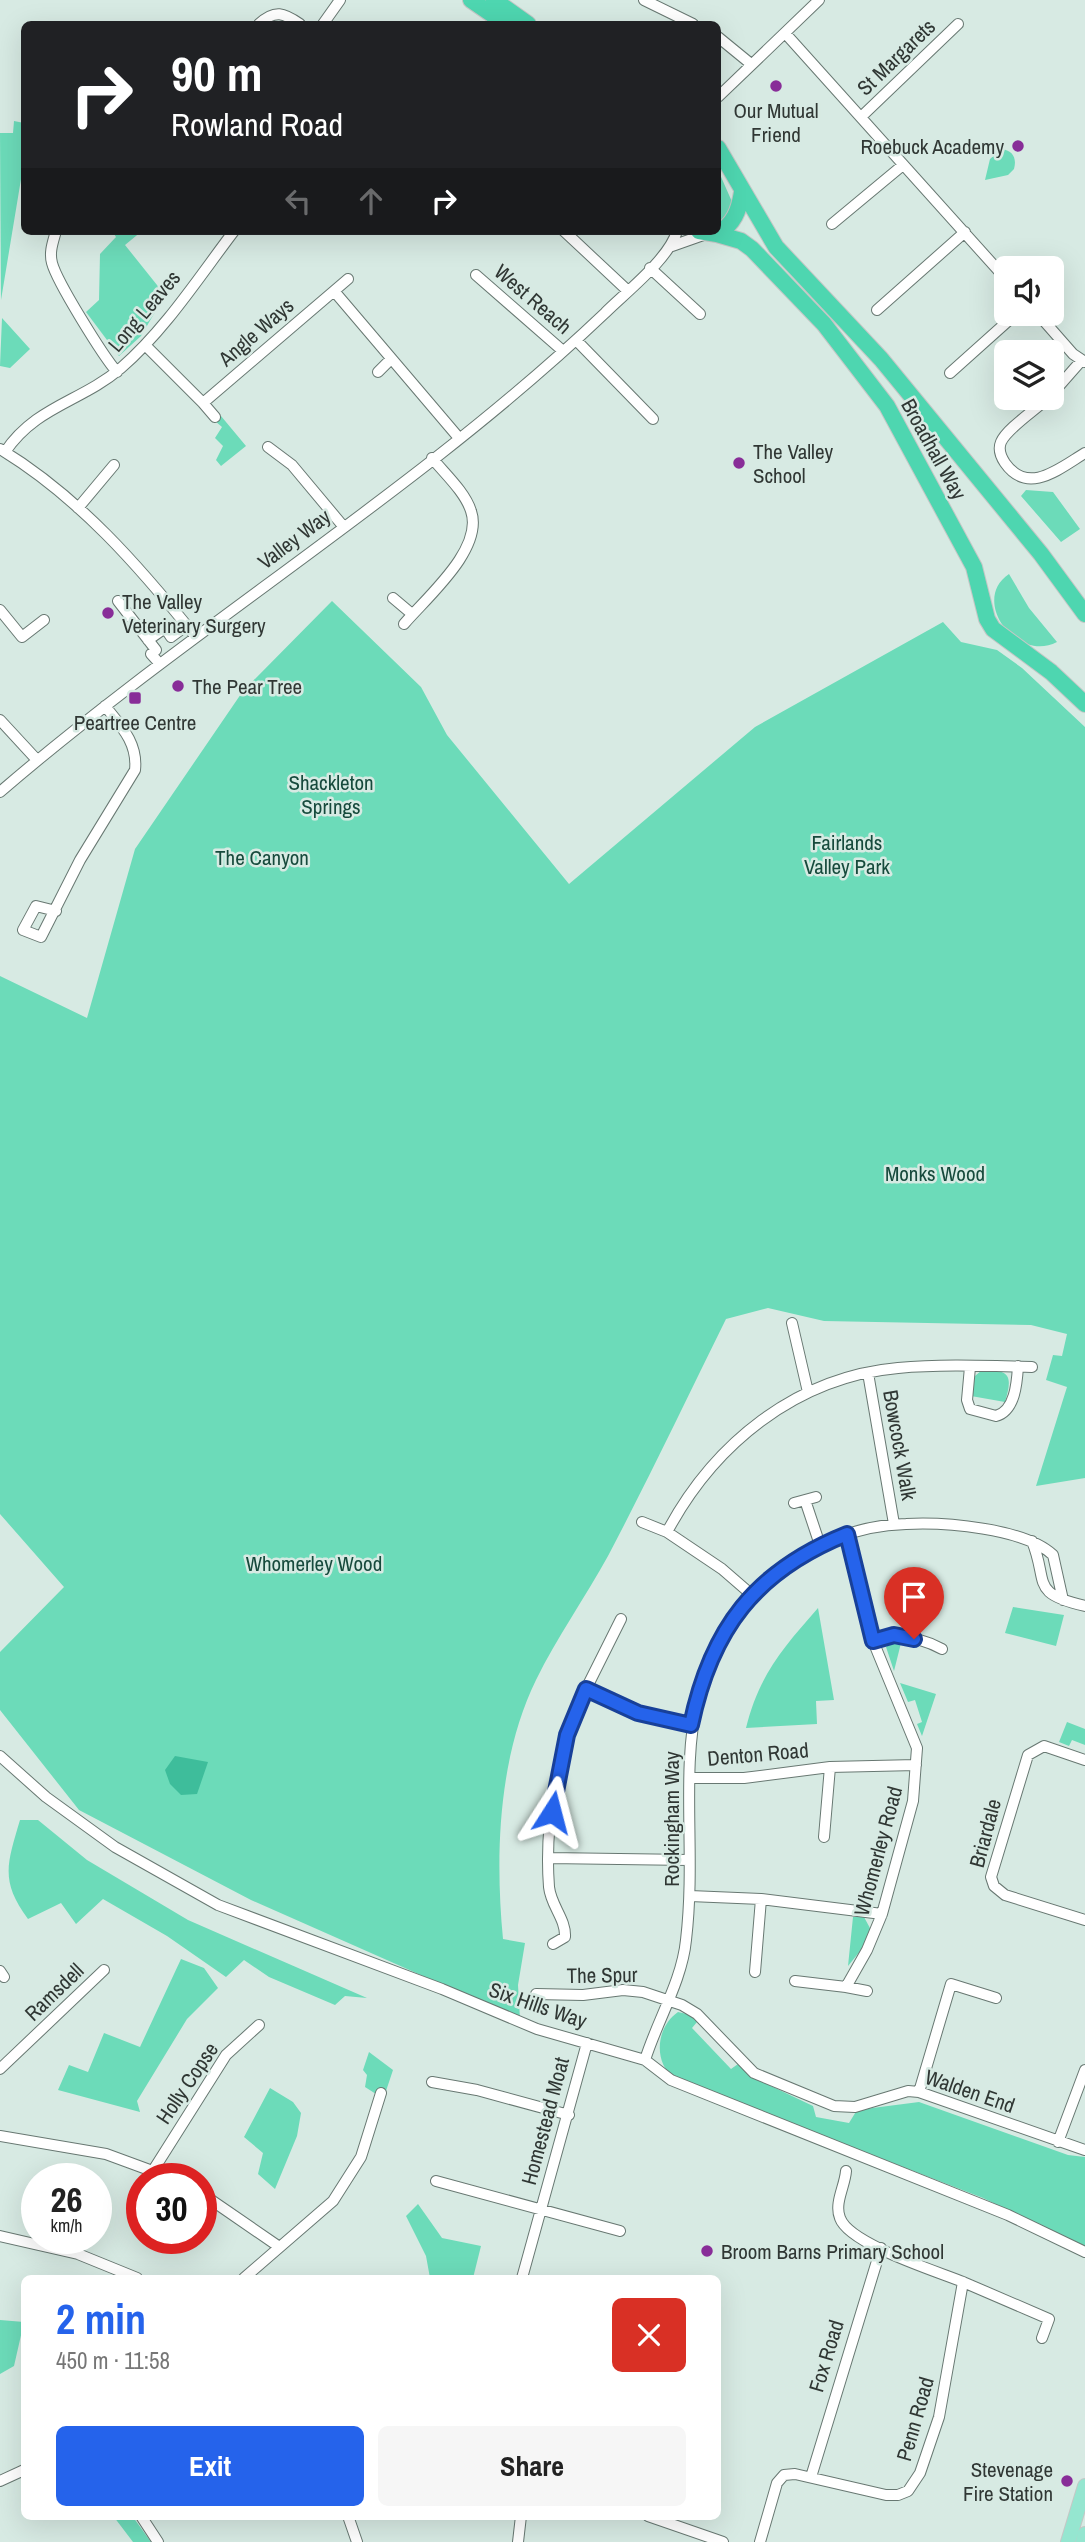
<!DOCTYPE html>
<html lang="en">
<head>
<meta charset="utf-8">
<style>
	:root { --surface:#fff; --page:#f6f6f6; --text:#222; --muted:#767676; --accent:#2563eb }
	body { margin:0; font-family:"Archivo Narrow",sans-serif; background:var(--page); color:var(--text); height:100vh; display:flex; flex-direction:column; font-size:26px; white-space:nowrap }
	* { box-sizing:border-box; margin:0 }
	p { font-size:23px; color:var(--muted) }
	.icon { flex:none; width:38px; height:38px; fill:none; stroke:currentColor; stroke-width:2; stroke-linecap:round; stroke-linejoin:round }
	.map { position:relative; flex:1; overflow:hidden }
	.sheet { position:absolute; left:21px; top:2275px; width:700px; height:245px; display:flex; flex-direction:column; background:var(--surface); border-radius:10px; box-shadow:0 7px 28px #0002 }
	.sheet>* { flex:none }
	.guide { position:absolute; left:21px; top:21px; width:700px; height:214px; border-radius:10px; box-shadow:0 7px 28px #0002; background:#202124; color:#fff; overflow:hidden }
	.tools { position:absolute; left:994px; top:256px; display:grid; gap:14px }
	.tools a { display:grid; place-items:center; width:70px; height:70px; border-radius:10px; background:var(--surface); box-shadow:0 7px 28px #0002; font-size:35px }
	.speed { position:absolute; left:21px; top:2163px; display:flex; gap:14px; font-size:35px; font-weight:700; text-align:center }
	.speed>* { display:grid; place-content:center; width:91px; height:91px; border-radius:50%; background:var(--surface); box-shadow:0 7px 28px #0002; line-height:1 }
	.speed small { font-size:18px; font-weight:400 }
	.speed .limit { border:10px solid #d22; background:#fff; color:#111 }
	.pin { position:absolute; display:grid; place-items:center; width:60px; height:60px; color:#fff; margin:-72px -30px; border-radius:50% 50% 50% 0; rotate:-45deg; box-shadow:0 0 7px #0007 }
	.pin .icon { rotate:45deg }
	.me { position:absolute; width:77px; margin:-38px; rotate:9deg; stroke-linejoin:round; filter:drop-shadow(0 0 5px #0008) }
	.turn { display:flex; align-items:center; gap:24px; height:147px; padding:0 35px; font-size:32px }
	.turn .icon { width:91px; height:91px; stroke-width:2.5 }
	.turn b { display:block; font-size:49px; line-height:60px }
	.lanes { display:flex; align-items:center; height:66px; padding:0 35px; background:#0003; justify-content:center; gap:35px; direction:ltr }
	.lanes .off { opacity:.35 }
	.round { display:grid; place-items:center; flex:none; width:74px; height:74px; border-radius:10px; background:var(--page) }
	.headline { display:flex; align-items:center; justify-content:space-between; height:119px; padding:0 35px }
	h1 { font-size:42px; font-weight:800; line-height:52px; color:var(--accent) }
	.action { display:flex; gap:14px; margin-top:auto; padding:14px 35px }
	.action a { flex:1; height:80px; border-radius:10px; background:var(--accent); color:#fff; font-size:28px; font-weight:800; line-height:80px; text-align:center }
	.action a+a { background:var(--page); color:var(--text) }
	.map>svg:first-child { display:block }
	.green { fill:#6cdbb9 }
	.water { fill:#3ebd9b }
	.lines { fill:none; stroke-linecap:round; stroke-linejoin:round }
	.minor-casing { stroke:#687872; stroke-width:12 }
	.major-casing { stroke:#c5c7c6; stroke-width:16 }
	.highway-casing { stroke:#c5c7c6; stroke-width:18 }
	.minor { stroke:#fff; stroke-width:10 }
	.major { stroke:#95e6d0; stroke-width:14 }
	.highway { stroke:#4ed6b0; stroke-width:16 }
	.route-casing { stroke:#184099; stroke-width:18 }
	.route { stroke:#2563eb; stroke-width:12 }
	.poi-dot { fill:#882d98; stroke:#d7eae3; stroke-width:2.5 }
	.labels { text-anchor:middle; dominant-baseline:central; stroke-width:5; stroke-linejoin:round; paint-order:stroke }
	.street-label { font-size:21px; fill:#303734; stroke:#d7eae3 }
	.poi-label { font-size:21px; fill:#303734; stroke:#d7eae3; text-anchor:start }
	.park-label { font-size:21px; fill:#164a3c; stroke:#d7eae3 }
</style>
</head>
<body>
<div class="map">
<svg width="1085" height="2542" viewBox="0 0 1085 2542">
	<rect width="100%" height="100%" fill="#d7eae3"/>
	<path class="green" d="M14,121L24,123V161L1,300L0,133H13Z
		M1002,149C1013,151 1017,158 1014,169L1008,175L985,180L990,159Z
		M718,170L733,204L718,229Z
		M112,231H142L125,245L165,295L141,336L119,356L86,312L99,300L100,254L116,237Z
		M2,318L30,349L10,368L0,366Z
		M221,416L246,446L221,466L216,460L223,446L215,438L222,427L215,421Z
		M1026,490L1053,492L1080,529L1061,542L1021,496Z
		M1009,574L1029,608L1057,642C1016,663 970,600 1009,574Z
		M332,601L421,687L447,735L569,884L755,727L943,622L961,642L997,650L1022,668L1085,727V1478L1036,1486L1067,1387L1046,1380L1053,1355L1062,1356L1067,1334L1031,1325L824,1321L768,1308L726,1319C687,1398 649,1478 608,1556C585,1598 557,1637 536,1680C498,1758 495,1855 503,1939L525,1943L518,1985L520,2019L251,1900L79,1810L0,1710V1652L64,1587L0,1514V976L87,1018L135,849L243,691Z
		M982,1370C1010,1370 1013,1375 1005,1402L971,1396L975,1376Z
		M1013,1607L1064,1615L1056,1646L1005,1633Z
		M818,1608L834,1700L816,1701L817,1724L746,1728C759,1675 783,1648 818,1608Z
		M890,1643H901L894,1671L886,1647Z
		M900,1683L936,1694L922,1736L917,1724L922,1722L915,1700L908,1702Z
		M1067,1722L1085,1729V1745L1072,1740L1069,1746L1059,1742Z
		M20,1820H38L87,1860L188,1920L367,1998L345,1996L335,2005L269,1977L244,1960L226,1977L167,1936L103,1899L76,1924L61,1903L28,1919C0,1881 7,1864 20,1820Z
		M853,1917H864L871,1930L861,1950L848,1966Z
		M181,1959L204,1968L218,1988L187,2019L137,2101L140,2112L58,2090L69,2065L88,2072L104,2033L140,2047Z
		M678,2012L691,2015L697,2022L692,2028L731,2069L738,2064L752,2077L813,2106L816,2117L849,2123L857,2110L919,2102L1068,2155L1085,2157V2247L983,2198L674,2078C653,2062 656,2027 678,2012Z
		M369,2052L393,2070L385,2094H376L365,2087L367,2075L363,2070Z
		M270,2088L293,2102L301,2113L297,2136L275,2189L258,2174L263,2153L244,2137Z
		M418,2204L442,2238L481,2246L473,2278H430L426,2256L406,2216Z
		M0,2320L24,2322L14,2366L0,2374Z
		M114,2517H133L151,2542H133Z"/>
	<path class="water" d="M175,1756L208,1762L197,1794L181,1795L170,1784L165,1770Z"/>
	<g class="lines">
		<g class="minor-casing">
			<path id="minor" d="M644,0L693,24
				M259,24C275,9 284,13 300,24
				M323,24L340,0
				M785,33L1006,279
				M718,37L751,64
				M718,97L819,0
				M861,117L958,24
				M832,224L903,165
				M56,231C53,242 49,252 52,263C57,282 103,356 117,372
				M564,231L628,291
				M672,246L706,234
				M650,268L700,314
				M476,275L563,351
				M334,291L348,279
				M877,310L965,232
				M1037,313L1073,354L1085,362
				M576,340L653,419
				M145,345L203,403L334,291L459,438
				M378,372L391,359
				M950,373L1017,313
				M1052,394L1081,361
				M1049,397C1037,409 1007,428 1001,442C998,449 1001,457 1005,463C1028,496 1060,468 1085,453
				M203,403L215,417
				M268,447L292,465L343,526
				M0,449C79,497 139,566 196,637
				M5,452C36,406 81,402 121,368C165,330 199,277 234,231
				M78,508L114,465
				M393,598L412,614
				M118,601L156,650L151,654L160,664
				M0,610L22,637L44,620
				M404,624C427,597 484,549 471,511C465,492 445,474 432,458
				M148,640L165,628L171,637L186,626
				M0,720L37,760
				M0,792C195,624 418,491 605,313C626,292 669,259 677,231
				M56,911L36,906L23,930L41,937L80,860L135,770C138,743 121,726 105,706
				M792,1323L808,1392
				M970,1367L967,1400L970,1409L996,1416C1015,1411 1017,1383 1018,1366
				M868,1373L894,1524
				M805,1500L820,1545
				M794,1503L816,1497
				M642,1522L667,1532
				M1032,1541C1049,1583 1029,1593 1085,1606
				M752,1595L722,1569L667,1532C714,1444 796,1377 898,1368C942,1364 988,1366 1032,1367
				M621,1619L586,1689L638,1713L691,1725
				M873,1641C897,1634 919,1636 942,1649
				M0,1756L46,1797L115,1847L218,1905L442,1989L537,2029L645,2060L671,2080L1008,2215L1085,2252
				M1085,1760L1044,1746L1028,1755L991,1877L994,1886L1005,1895L1085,1920
				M690,1778H744L830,1767L916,1765
				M824,1837L830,1767
				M549,1858L689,1860
				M690,1896L761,1899L882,1914
				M553,1944L565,1937C566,1919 551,1906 549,1887C544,1820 558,1750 586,1689
				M0,1971L4,1977
				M755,1972L761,1899
				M795,1981L846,1987L867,1950L882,1914L913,1801L917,1748L873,1641L847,1534
				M846,1987L867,1991
				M536,1994L583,1995L623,1990L643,1992L682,2005L697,2014L754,2073L834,2106L855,2107L908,2091L919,2092L1085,2150
				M645,2060C657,2021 682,1981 686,1940C702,1805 654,1682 771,1578C807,1545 857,1525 906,1524C944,1522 1024,1528 1053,1555L1063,1600
				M0,2069L104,1970
				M432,2082L477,2090L569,2115
				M919,2092L951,1984L996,1998
				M0,2136L106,2154L174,2179
				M1058,2142L1085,2070
				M154,2169L226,2055L259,2025
				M436,2181L620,2231
				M201,2193L278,2246
				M0,2236L78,2254L137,2278
				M244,2278L333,2201L361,2157L381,2093
				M522,2278L587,2043
				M963,2282L1049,2319L1042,2338
				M811,2477L881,2248
				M0,2481L24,2470
				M141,2516L158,2542
				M348,2516L357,2542
				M648,2516L723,2542
				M518,2542L521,2516
				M760,2542L777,2483L784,2475L795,2474L886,2495H898L908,2491L920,2473L939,2417L963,2282C936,2271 849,2244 840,2218C834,2203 845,2186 846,2171"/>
		</g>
		<g class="major-casing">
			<path id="major" d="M1068,2542L1085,2486
				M1083,2542L1085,2534"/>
		</g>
		<g class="highway-casing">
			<path id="highway" d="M471,0L506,24
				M494,0L528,24
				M718,148L776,247L881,359L1041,554L1085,614
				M699,231L717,234C734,224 739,211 742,192
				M717,234L741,241L752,249L824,324L887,406L974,567L987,619L993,629L1051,672L1085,704"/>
		</g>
		<use href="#minor" class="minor"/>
		<use href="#major" class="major"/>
		<use href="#highway" class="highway"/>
	</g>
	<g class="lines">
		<g class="route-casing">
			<path id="route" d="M552,1812L567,1735L586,1689L638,1713L691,1725C711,1629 755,1571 847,1534L873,1641L894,1635L914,1639"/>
		</g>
		<use href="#route" class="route"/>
	</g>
	<g class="poi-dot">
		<circle cx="776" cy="86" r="7"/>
		<circle cx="1018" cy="146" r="7"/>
		<circle cx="739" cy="463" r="7"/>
		<circle cx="108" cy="613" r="7"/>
		<circle cx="178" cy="686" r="7"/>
		<rect x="128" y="691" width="14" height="14" rx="3.5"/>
		<circle cx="707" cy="2251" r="7"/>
		<circle cx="1067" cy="2481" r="7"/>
	</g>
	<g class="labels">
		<g class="street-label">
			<text transform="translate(896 57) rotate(-44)">St Margarets</text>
			<text transform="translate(533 299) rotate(41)">West Reach</text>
			<text transform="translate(144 311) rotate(-50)">Long Leaves</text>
			<text transform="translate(256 332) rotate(-41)">Angle Ways</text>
			<text transform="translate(934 449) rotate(61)">Broadhall Way</text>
			<text transform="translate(294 539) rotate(-37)">Valley Way</text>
			<text transform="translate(900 1445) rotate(80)">Bowcock Walk</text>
			<text transform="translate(758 1754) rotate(-5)">Denton Road</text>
			<text transform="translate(671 1819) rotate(-90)">Rockingham Way</text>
			<text transform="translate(985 1833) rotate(-75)">Briardale</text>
			<text transform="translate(878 1851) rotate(-75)">Whomerley Road</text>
			<text transform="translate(602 1975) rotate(-1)">The Spur</text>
			<text transform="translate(54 1992) rotate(-44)">Ramsdell</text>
			<text transform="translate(538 2005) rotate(19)">Six Hills Way</text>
			<text transform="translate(187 2083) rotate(-56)">Holly Copse</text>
			<text transform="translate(970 2091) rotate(19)">Walden End</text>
			<text transform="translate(545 2121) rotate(-75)">Homestead Moat</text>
			<text transform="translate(826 2356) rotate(-73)">Fox Road</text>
			<text transform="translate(915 2419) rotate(-74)">Penn Road</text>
		</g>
		<g class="poi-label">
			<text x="776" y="110" text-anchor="middle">Our Mutual<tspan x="776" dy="24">Friend</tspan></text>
			<text x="1004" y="146" text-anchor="end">Roebuck Academy</text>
			<text x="753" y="451">The Valley<tspan x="753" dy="24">School</tspan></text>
			<text x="122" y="601">The Valley<tspan x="122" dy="24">Veterinary Surgery</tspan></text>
			<text x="192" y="686">The Pear Tree</text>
			<text x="135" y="722" text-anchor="middle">Peartree Centre</text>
			<text x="721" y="2251">Broom Barns Primary School</text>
			<text x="1053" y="2469" text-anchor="end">Stevenage<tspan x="1053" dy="24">Fire Station</tspan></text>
		</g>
		<g class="park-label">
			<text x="331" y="782">Shackleton<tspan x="331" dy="24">Springs</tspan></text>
			<text x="847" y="842">Fairlands<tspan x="847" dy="24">Valley Park</tspan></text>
			<text x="262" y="857">The Canyon</text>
			<text x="935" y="1173">Monks Wood</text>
			<text x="314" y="1563">Whomerley Wood</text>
		</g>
	</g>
</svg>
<div class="tools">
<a><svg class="icon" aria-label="sound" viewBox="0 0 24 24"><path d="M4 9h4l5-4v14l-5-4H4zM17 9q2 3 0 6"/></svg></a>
<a><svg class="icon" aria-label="layers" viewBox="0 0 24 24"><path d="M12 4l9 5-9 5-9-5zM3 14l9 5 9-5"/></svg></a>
</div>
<div class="speed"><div>26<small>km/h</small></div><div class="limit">30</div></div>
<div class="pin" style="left:914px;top:1639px;background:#d93025"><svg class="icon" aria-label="arrive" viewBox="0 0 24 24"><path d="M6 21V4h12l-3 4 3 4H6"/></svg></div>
<svg class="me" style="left:552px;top:1812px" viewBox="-20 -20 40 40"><path d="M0-17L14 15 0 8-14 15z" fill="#2563eb" stroke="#fff" stroke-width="4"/></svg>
<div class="guide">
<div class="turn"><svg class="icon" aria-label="right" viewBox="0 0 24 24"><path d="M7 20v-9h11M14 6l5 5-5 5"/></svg><div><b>90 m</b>Rowland Road</div></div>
<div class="lanes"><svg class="icon off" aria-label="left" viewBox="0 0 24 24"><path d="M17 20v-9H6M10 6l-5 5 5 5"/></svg><svg class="icon off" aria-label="ahead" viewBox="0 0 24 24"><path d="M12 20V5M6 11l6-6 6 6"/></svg><svg class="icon" aria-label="right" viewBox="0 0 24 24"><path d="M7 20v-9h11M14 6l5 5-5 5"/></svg></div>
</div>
<section class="sheet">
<div class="headline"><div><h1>2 min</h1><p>450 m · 11:58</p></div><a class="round" style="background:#d93025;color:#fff"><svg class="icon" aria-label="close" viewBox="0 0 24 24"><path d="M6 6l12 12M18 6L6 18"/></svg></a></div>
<div class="action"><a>Exit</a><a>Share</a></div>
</section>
</div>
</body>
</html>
